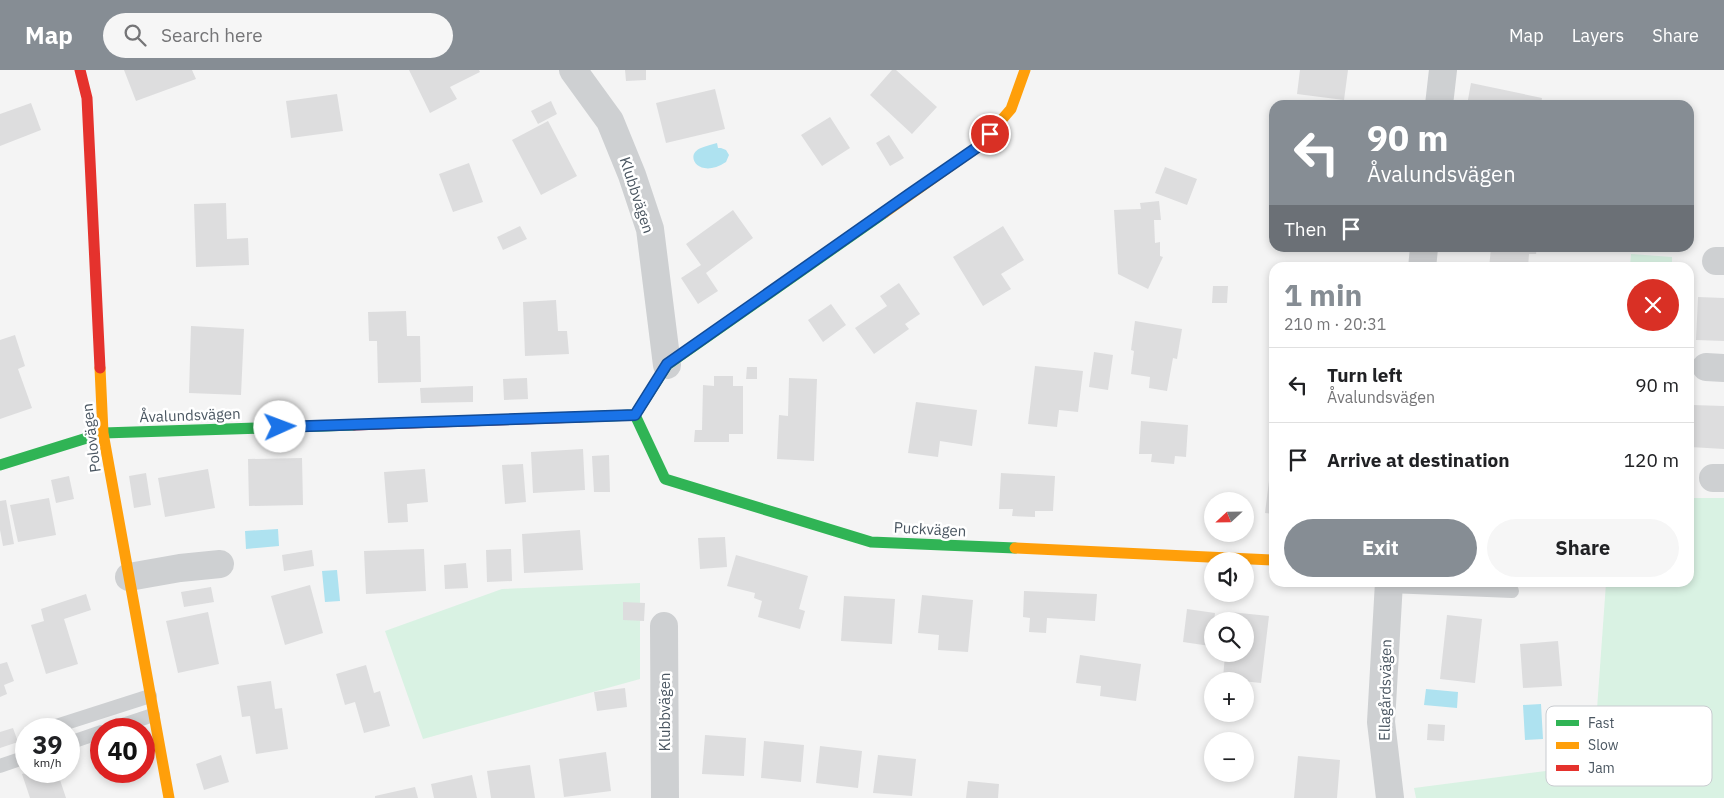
<!DOCTYPE html>
<html lang="en">
<head>
<meta charset="utf-8">
<style>
	:root { --surface:#fff; --page:#f6f6f6; --text:#202124; --muted:#757577; --line:#e0e0e0; --accent:#868d94 }
	body { margin:0; font-family:"IBM Plex Sans",sans-serif; background:var(--page); color:var(--text); height:100vh; display:flex; flex-direction:column; font-size:19px; white-space:nowrap }
	* { box-sizing:border-box; margin:0 }
	p { font-size:16px; color:var(--muted) }
	.icon { flex:none; width:28px; height:28px; fill:none; stroke:currentColor; stroke-width:2; stroke-linecap:round; stroke-linejoin:round }
	.map { position:relative; flex:1; overflow:hidden }
	.panel { position:absolute; left:1269px; top:192px; width:425px; height:325px; display:flex; flex-direction:column; background:var(--surface); border-radius:15px; box-shadow:0 2px 8px #0003 }
	.panel>* { flex:none }
	.guide { position:absolute; left:1269px; top:30px; width:425px; height:152px; border-radius:15px; box-shadow:0 2px 8px #0003; background:#868d94; color:#fff; overflow:hidden }
	.needle { width:32px; rotate:248deg }
	.controls { position:absolute; left:1204px; top:422px; display:grid; gap:10px }
	.controls a { display:grid; place-items:center; width:50px; height:50px; border-radius:50%; background:var(--surface); box-shadow:0 2px 8px #0003; font-size:25px }
	.speed { position:absolute; left:15px; top:648px; display:flex; gap:10px; font-size:25px; font-weight:700; text-align:center }
	.speed>* { display:grid; place-content:center; width:65px; height:65px; border-radius:50%; background:var(--surface); box-shadow:0 2px 8px #0003; line-height:1 }
	.speed small { font-size:12px; font-weight:400 }
	.speed .limit { border:8px solid #d22; background:#fff; color:#111 }
	.pin { position:absolute; display:grid; place-items:center; width:42px; height:42px; color:#fff; margin:-21px; border:2px solid #fff; border-radius:50%; box-shadow:0 1px 5px #0007 }
	.me { position:absolute; width:55px; margin:-28px; rotate:88deg; stroke-linejoin:round; filter:drop-shadow(0 0 4px #0008) }
	.turn { display:flex; align-items:center; gap:18px; height:105px; padding:0 15px; font-size:22px }
	.turn .icon { width:65px; height:65px; stroke-width:2.5 }
	.turn b { display:block; font-size:35px; line-height:42px }
	.then { display:flex; align-items:center; height:48px; padding:0 15px; background:#0003; gap:10px; font-size:19px }
	.round { display:grid; place-items:center; flex:none; width:52px; height:52px; border-radius:26px; background:var(--page) }
	.overview { display:flex; align-items:center; justify-content:space-between; height:85px; padding:0 15px }
	h1 { font-size:30px; font-weight:800; line-height:38px; color:var(--accent) }
	.action { display:flex; gap:10px; margin-top:auto; padding:10px 15px }
	.action a { flex:1; height:58px; border-radius:30px; background:var(--accent); color:#fff; font-size:20px; font-weight:800; line-height:58px; text-align:center }
	.action a+a { background:var(--page); color:var(--text) }
	ul { padding:0; list-style:none }
	li { display:flex; align-items:center; gap:15px; height:75px; padding:0 15px; border-top:1px solid var(--line) }
	li div { flex:1 }
	li b { display:block; font-size:19px }
	li em { font-style:normal }
	header { display:flex; align-items:center; gap:30px; box-sizing:border-box; height:70px; padding:0 25px; background:var(--accent); color:#fff }
	header strong { font-size:24px }
	nav { display:flex; gap:28px; margin-inline-start:auto; font-size:18px }
	.search { width:350px; height:45px; background:var(--page); display:flex; align-items:center; gap:12px; box-sizing:border-box; padding:0 18px; border-radius:28px; color:var(--muted); font-size:19px }
	.map>svg:first-child { display:block }
	.green { fill:#d9f2e3 }
	.water { fill:#aee2f0 }
	.building { fill:#ddddde }
	.lines { fill:none; stroke-linecap:round; stroke-linejoin:round }
	.lane { stroke:#ced0d2; stroke-width:14 }
	.street { stroke:#ced0d2; stroke-width:28 }
	.fast { stroke:#30b455; stroke-width:11 }
	.slow { stroke:#ff9f0a; stroke-width:11 }
	.jam { stroke:#e5322d; stroke-width:11 }
	.route-casing { stroke:#114b97; stroke-width:12 }
	.route { stroke:#1a73e8; stroke-width:9 }
	.labels { text-anchor:middle; dominant-baseline:central; stroke-width:5; stroke-linejoin:round; paint-order:stroke }
	.street-label { font-size:15px; fill:#4a5661; stroke:#fff }
	.key { fill:#fff; stroke:#c9ccd0; stroke-width:1 }
	.key-label { font-size:14px; fill:#4a5661 }
</style>
</head>
<body>
<header>
<strong>Map</strong>
<div class="search"><svg class="icon" aria-label="search" viewBox="0 0 24 24"><circle cx="10" cy="10" r="6"/><path d="M15 15l6 6"/></svg>Search here</div>
<nav><a>Map</a><a>Layers</a><a>Share</a></nav>
</header>
<div class="map">
<svg width="1724" height="728" viewBox="0 0 1724 728">
	<rect width="100%" height="100%" fill="#f4f4f4"/>
	<path class="green" d="M1631,184L1672,187V197H1630Z
		M1689,428H1724V728H1416L1414,718L1593,695L1606,513L1689,512Z
		M640,513V609L423,669L385,561L502,519Z"/>
	<path class="water" d="M717,73L718,78H721L726,80L729,85L726,92C699,110 683,85 701,78C705,76 711,75 717,73Z
		M278,459L279,476L246,479L245,461Z
		M337,500L340,531L325,532L322,501Z
		M1426,619L1458,622L1457,638L1424,635Z
		M1541,634L1543,669L1525,670L1523,635Z"/>
	<path class="building" d="M124,0H192L196,9L136,31Z
		M409,0H479L480,2L450,17L457,29L430,43Z
		M625,0H646V10L626,11Z
		M892,0H896L937,37L912,64L870,25Z
		M1300,0H1348L1344,30L1297,24Z
		M1471,13L1542,28L1541,35H1467Z
		M715,19L725,59L666,73L656,33Z
		M337,24L343,61L291,68L286,31Z
		M551,31L557,44L538,54L531,41Z
		M31,33L41,60L0,76V44Z
		M830,47L850,78L822,96L801,65Z
		M548,51L577,106L541,125L512,70Z
		M889,65L904,88L890,96L876,73Z
		M469,93L483,132L453,142L439,104Z
		M1165,97L1197,109L1187,135L1155,123Z
		M1159,131L1161,150H1154L1155,173L1160,172V186L1163,187L1148,219L1118,204L1114,140L1141,139L1140,133Z
		M226,133L227,169L248,168L249,195L196,197L194,134Z
		M733,140L753,168L706,203L718,221L698,234L681,208L701,195L686,174Z
		M520,156L527,169L503,180L497,167Z
		M1003,156L1024,190L1001,204L1011,219L983,236L953,187Z
		M1491,178H1537L1536,184H1529L1528,198H1489Z
		M899,213L920,244L905,254L909,259L874,284L855,258L887,236L880,226Z
		M1213,216H1228L1227,233H1212Z
		M1698,227L1724,228V271L1696,270Z
		M556,230L558,261H567L569,284L525,286L523,232Z
		M831,234L846,255L823,272L808,250Z
		M406,241L407,266H420L421,312L378,313L377,271H369L368,242Z
		M1135,251L1182,259L1177,289L1173,288L1167,321L1149,318L1150,307L1131,304L1134,281L1131,280Z
		M191,256L244,259L241,325L189,323Z
		M15,265L25,296L18,299L32,338L0,349V270Z
		M1094,282L1113,285L1108,320L1089,317Z
		M1035,296L1083,301L1078,342L1059,340L1057,357L1028,354Z
		M747,297H757V309H746Z
		M714,306H733V316H743V364H729V372H694L695,360H702L703,315L714,316Z
		M527,308L528,329L504,330L503,309Z
		M789,308L817,309L814,391L777,389L779,345L788,346Z
		M473,316V332L421,333L420,318Z
		M916,332L977,340L972,376L940,371L938,387L908,383Z
		M1692,335L1724,336V379L1690,377Z
		M1141,351L1188,355L1186,387L1175,386L1174,394L1151,392L1152,384H1139Z
		M583,379L585,420L533,423L531,382Z
		M609,385L610,422H594L592,386Z
		M302,388L303,435L249,436L248,389Z
		M523,394L526,432L505,434L502,395Z
		M1271,395H1274V444L1265,443Z
		M208,399L215,438L165,447L158,408Z
		M425,399L428,432L407,434L408,452L388,453L384,402Z
		M146,403L151,435L134,438L129,406Z
		M1001,403L1055,406L1053,441H1035V447L1012,446L1013,439H999Z
		M69,406L74,429L56,433L51,410Z
		M49,428L56,465L18,472L10,435Z
		M6,430L14,474L3,476L0,460V431Z
		M580,460L583,500L524,503L522,464Z
		M725,467L727,497L700,499L698,468Z
		M424,479L426,521L366,524L364,481Z
		M511,479L512,511L487,512L486,480Z
		M312,480L314,496L284,501L282,485Z
		M736,485L808,506L799,539L805,541L800,559L758,547L762,531L754,528L755,523L727,516Z
		M466,493L468,518L445,519L444,495Z
		M310,515L323,563L285,575L271,526Z
		M211,517L214,532L184,537L181,522Z
		M1024,521L1097,524L1095,551L1047,548L1046,563L1029,562L1030,548L1023,547Z
		M86,524L91,540L64,549L78,594L46,604L31,555L44,551L41,539Z
		M922,525L973,530L968,582L938,580L939,565L918,563Z
		M844,526L895,529L892,574L841,571Z
		M623,532L645,533L644,551L623,550Z
		M1187,539L1215,543L1214,551H1212L1210,576L1183,572Z
		M208,542L219,594L178,603L166,551Z
		M1230,542L1269,546L1261,613L1223,609L1225,584H1245V551H1229Z
		M1447,545L1482,549L1475,613L1440,609Z
		M1558,571L1562,616L1523,618L1520,574Z
		M1080,585L1141,594L1136,631L1100,626L1101,616L1076,613Z
		M7,592L14,611L4,615L7,624L0,627V594Z
		M366,595L374,623L380,621L390,656L364,663L355,632L345,635L336,604Z
		M271,611L275,639L282,638L288,679L256,684L250,646L242,647L237,616Z
		M625,618L627,637L597,641L594,622Z
		M1428,654L1445,655L1444,671L1427,670Z
		M13,658L18,672L0,678V662Z
		M705,665L746,668L744,706L702,704Z
		M764,671L804,675L801,712L761,708Z
		M820,676L862,681L858,718L816,713Z
		M606,682L611,721L564,727L559,689Z
		M221,685L229,712L204,720L196,694Z
		M878,685L916,689L912,726L873,723Z
		M1298,686L1340,690L1337,728H1294Z
		M530,695L535,728H491L487,701Z
		M32,701H57L66,728H30L22,704Z
		M472,705L477,728H434L431,714Z
		M968,711L999,714L998,728H966Z
		M415,717L418,728H375V726Z"/>
	<g class="lines">
		<path class="lane" d="M1389,516L1512,521
			M47,659L150,626
			M111,659L153,645
			M69,673L101,662
			M0,696L26,687"/>
		<path class="street" d="M573,0L610,51L632,105L650,159L667,295
			M1439,35L1443,0
			M1716,191H1724
			M1422,198L1424,178
			M1706,297L1724,298
			M1713,408H1724
			M129,507L180,498L220,494
			M1389,512L1381,652L1390,728
			M664,556L665,728"/>
		<path class="fast" d="M635,345L665,409L871,472L1015,478
			M580,347L635,345L667,295L884,143
			M0,395L103,363L354,355"/>
		<path class="slow" d="M884,143L979,76L1011,39L1025,0
			M100,298L103,363L169,728
			M1015,478L1274,490"/>
		<path class="jam" d="M80,0L87,28L100,298
			M354,355L580,347"/>
	</g>
	<g class="lines">
		<g class="route-casing">
			<path id="route" d="M280,357L635,345L667,294L908,125L979,76L990,64"/>
		</g>
		<use href="#route" class="route"/>
	</g>
	<g class="labels">
		<g class="street-label">
			<text transform="translate(637 125) rotate(72)">Klubbvägen</text>
			<text transform="translate(190 345) rotate(-2)">Åvalundsvägen</text>
			<text transform="translate(91 368) rotate(-97)">Polovägen</text>
			<text transform="translate(930 459) rotate(3)">Puckvägen</text>
			<text transform="translate(1385 620) rotate(-89)">Ellagårdsvägen</text>
			<text transform="translate(664 642) rotate(-90)">Klubbvägen</text>
		</g>
	</g>
	<rect x="1546" y="636" width="166" height="80" rx="8" class="key"/>
	<rect x="1556" y="650" width="23" height="6" fill="#30b455"/>
	<rect x="1556" y="672" width="23" height="7" fill="#ff9f0a"/>
	<rect x="1556" y="695" width="23" height="6" fill="#e5322d"/>
	<g class="key-label">
		<text x="1588" y="658">Fast</text>
		<text x="1588" y="680">Slow</text>
		<text x="1588" y="703">Jam</text>
	</g>
</svg>
<div class="controls">
<a><svg class="needle" viewBox="-14 -14 28 28"><path d="M0-13l5 13h-10z" fill="#e53935"/><path d="M0 13l5-13h-10z" fill="#757577"/></svg></a>
<a><svg class="icon" aria-label="sound" viewBox="0 0 24 24"><path d="M4 9h4l5-4v14l-5-4H4zM17 9q2 3 0 6"/></svg></a>
<a><svg class="icon" aria-label="search" viewBox="0 0 24 24"><circle cx="10" cy="10" r="6"/><path d="M15 15l6 6"/></svg></a>
<a>+</a>
<a>−</a>
</div>
<div class="speed"><div>39<small>km/h</small></div><div class="limit">40</div></div>
<div class="pin" style="left:990px;top:64px;background:#d93025"><svg class="icon" aria-label="arrive" viewBox="0 0 24 24"><path d="M6 21V4h12l-3 4 3 4H6"/></svg></div>
<svg class="me" style="left:280px;top:357px" viewBox="-20 -20 40 40"><circle r="19" fill="#fff"/><path d="M0-13L10 11 0 6-10 11z" fill="#1a73e8"/></svg>
<div class="guide">
<div class="turn"><svg class="icon" aria-label="left" viewBox="0 0 24 24"><path d="M17 20v-9H6M10 6l-5 5 5 5"/></svg><div><b>90 m</b>Åvalundsvägen</div></div>
<div class="then">Then<svg class="icon" aria-label="arrive" viewBox="0 0 24 24"><path d="M6 21V4h12l-3 4 3 4H6"/></svg></div>
</div>
<section class="panel">
<div class="overview"><div><h1>1 min</h1><p>210 m · 20:31</p></div><a class="round" style="background:#d93025;color:#fff"><svg class="icon" aria-label="close" viewBox="0 0 24 24"><path d="M6 6l12 12M18 6L6 18"/></svg></a></div>
<ul>
<li><svg class="icon" aria-label="left" viewBox="0 0 24 24"><path d="M17 20v-9H6M10 6l-5 5 5 5"/></svg><div><b>Turn left</b><p>Åvalundsvägen</p></div><em>90 m</em></li>
<li><svg class="icon" aria-label="arrive" viewBox="0 0 24 24"><path d="M6 21V4h12l-3 4 3 4H6"/></svg><div><b>Arrive at destination</b></div><em>120 m</em></li>
</ul>
<div class="action"><a>Exit</a><a>Share</a></div>
</section>
</div>
</body>
</html>
